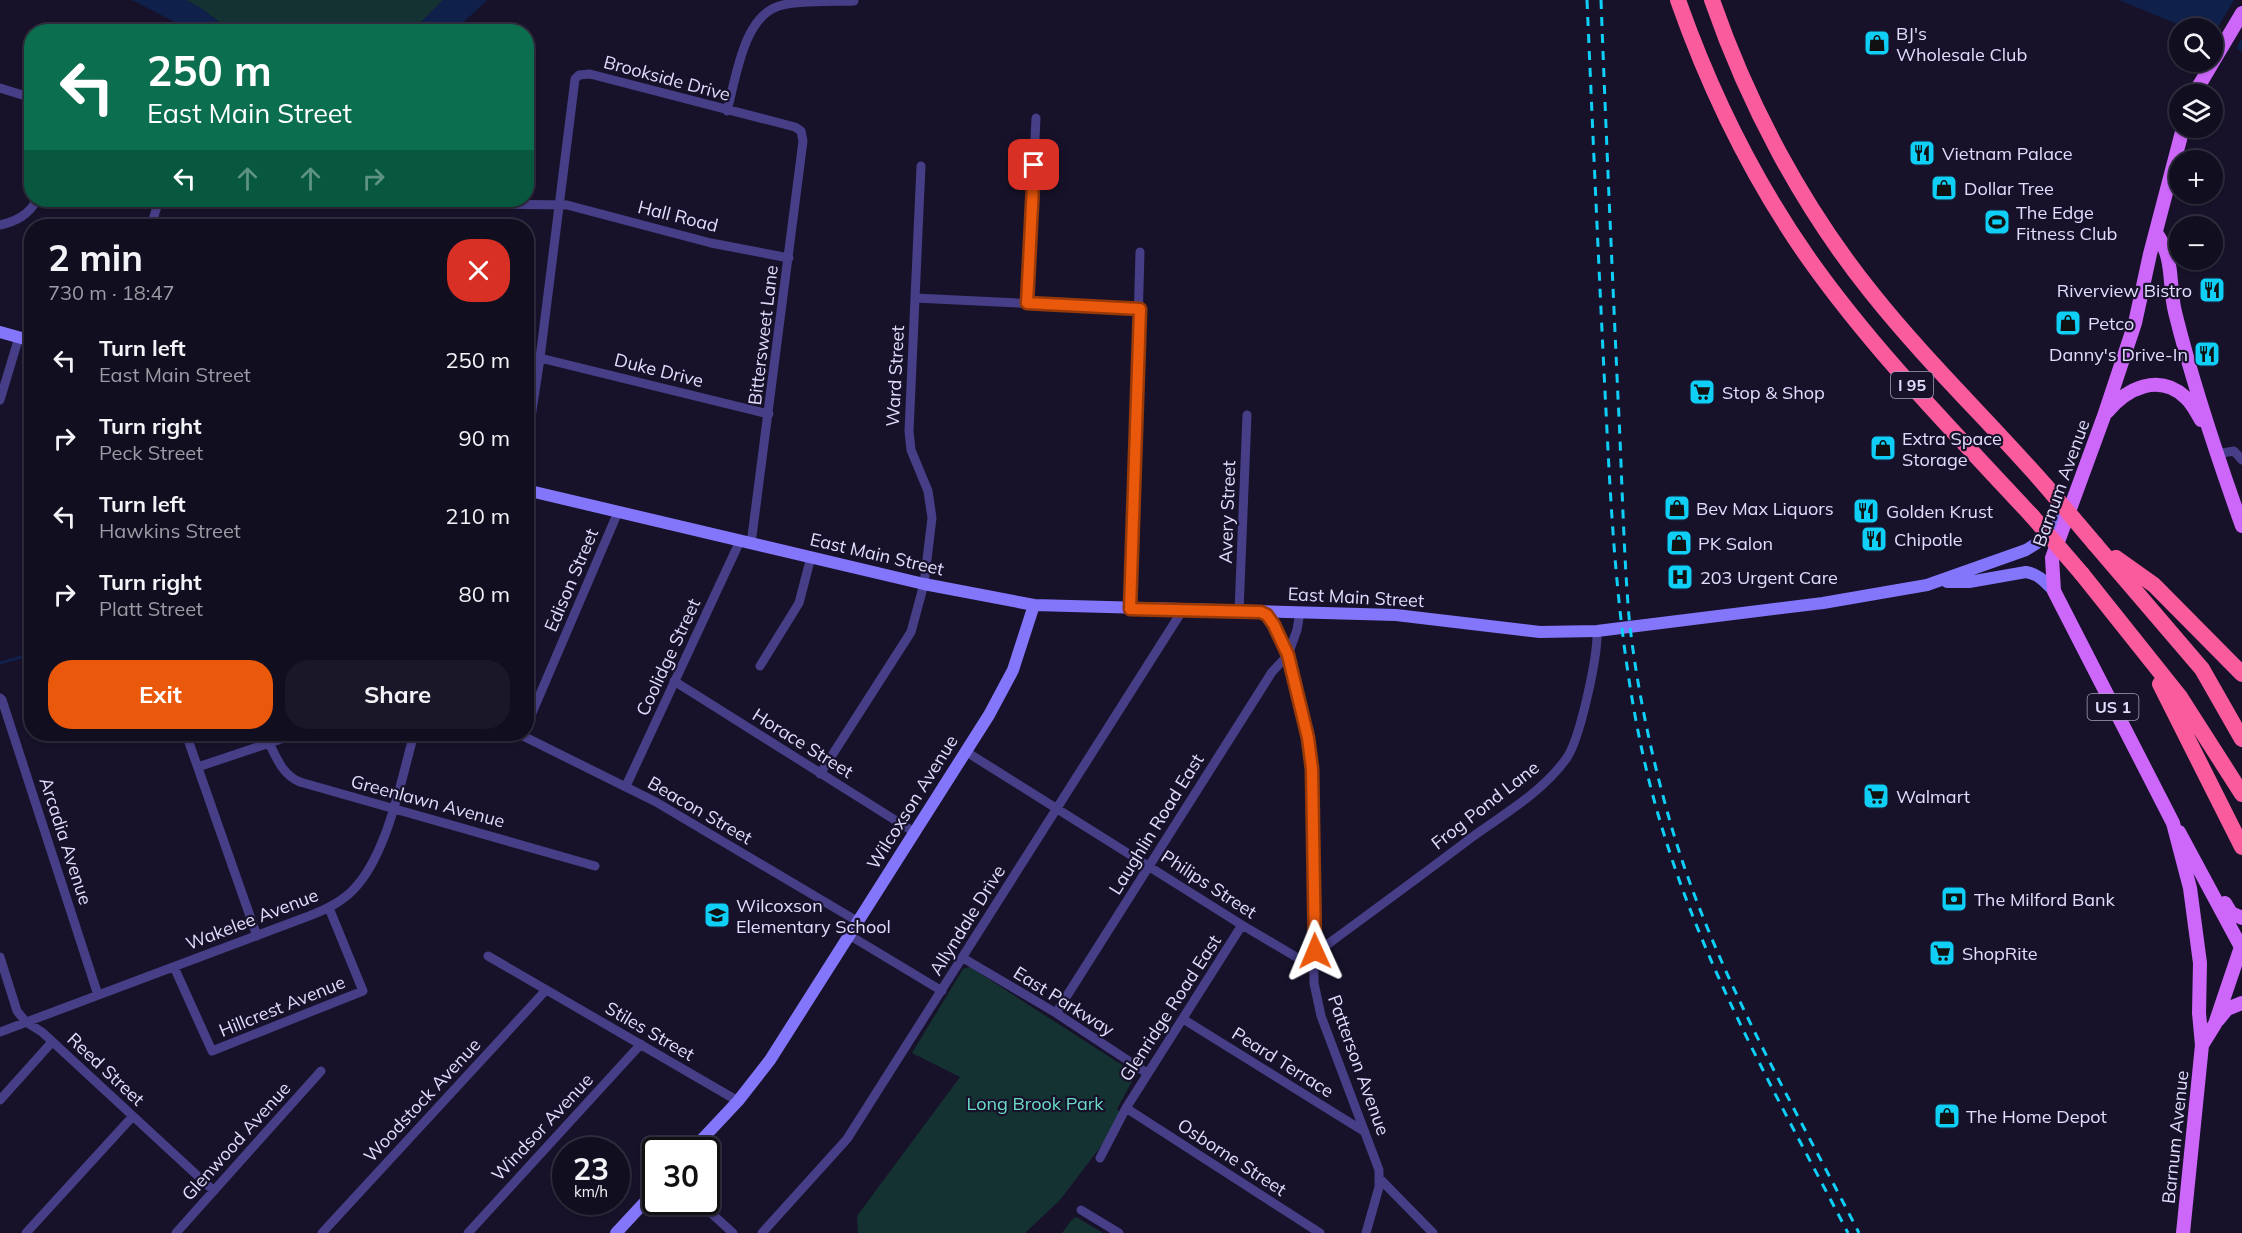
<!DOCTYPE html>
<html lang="en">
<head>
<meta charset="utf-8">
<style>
	:root { --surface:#110e20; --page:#1a1729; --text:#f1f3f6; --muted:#9c9ca5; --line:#302e3e; --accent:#ea580c }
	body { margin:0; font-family:Mulish,sans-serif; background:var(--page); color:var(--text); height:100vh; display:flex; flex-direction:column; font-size:22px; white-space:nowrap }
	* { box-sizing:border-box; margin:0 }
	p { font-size:20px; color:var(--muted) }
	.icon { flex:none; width:33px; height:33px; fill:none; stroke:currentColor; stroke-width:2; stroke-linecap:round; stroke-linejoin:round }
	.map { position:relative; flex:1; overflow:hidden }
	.drawer { position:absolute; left:24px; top:219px; width:510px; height:522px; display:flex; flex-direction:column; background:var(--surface); border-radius:24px; box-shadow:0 2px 4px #0004,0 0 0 2px var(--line) }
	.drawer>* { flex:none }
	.hud { position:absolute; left:24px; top:24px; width:510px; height:183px; border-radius:24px; box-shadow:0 2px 4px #0004,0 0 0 2px var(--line); background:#0b6e4f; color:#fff; overflow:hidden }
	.controls { position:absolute; left:2169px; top:18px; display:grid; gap:12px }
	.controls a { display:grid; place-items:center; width:54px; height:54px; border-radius:50%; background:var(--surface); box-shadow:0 2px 4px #0004,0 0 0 2px var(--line); font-size:30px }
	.speed { position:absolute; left:552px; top:1137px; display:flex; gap:12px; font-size:30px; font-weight:700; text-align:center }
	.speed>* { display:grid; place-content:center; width:78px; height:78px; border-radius:50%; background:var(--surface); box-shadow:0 2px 4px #0004,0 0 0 2px var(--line); line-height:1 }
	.speed small { font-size:15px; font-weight:400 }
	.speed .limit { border:3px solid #111; border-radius:9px; background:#fff; color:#111 }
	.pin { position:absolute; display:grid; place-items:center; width:51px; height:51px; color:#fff; margin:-26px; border-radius:12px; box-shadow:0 3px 9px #0006 }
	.me { position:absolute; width:66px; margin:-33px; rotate:359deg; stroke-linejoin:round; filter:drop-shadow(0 0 4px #0008) }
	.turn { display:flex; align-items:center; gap:21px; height:126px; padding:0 24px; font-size:27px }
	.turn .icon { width:78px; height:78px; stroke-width:2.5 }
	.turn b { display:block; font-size:42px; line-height:51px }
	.lanes { display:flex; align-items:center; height:57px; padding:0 24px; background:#0003; justify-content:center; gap:30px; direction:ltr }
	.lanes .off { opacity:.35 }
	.round { display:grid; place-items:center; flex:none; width:63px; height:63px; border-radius:24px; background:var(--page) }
	.summary { display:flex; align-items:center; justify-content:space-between; height:102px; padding:0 24px }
	h1 { font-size:36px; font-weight:700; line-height:45px }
	.button { display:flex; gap:12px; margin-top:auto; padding:12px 24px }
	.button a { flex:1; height:69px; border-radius:24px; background:var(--accent); color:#fff; font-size:24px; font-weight:700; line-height:69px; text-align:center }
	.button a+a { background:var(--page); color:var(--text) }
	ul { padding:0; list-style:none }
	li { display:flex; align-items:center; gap:18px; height:78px; padding:0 24px }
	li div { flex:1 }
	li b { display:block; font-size:22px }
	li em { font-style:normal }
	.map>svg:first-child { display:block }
	.green { fill:#153233 }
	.water { fill:#0f214b }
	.pier { fill:#17122a }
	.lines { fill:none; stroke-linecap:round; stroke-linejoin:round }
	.stream { stroke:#0f214b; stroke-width:3 }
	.street { stroke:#463f87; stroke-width:9 }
	.secondary { stroke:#8376fa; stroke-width:12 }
	.primary { stroke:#cd67fa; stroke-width:14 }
	.highway { stroke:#f95b9c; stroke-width:16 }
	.rail { stroke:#0fcff6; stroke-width:3; stroke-dasharray:9 8; stroke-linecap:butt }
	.highway-bridge { stroke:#f95b9c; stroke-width:16 }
	.route-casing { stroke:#983908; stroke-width:15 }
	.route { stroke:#ea580c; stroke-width:10 }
	.labels { text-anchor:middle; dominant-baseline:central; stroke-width:4.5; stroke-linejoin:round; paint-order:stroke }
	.shield { fill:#17122a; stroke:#a59fbe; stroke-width:1.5 }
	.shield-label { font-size:16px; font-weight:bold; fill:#e2dcfe }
	.poi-label { font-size:18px; fill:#e2dcfe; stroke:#17122a; text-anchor:start }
	.street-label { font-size:18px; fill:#e2dcfe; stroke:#17122a }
	.park-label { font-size:18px; fill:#69ddc8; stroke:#17122a }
</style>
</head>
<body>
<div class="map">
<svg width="2242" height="1233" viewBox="0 0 2242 1233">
	<rect width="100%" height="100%" fill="#17122a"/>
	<path class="green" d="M186,0H443L422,21L403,32L231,31L202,9Z
		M970,967L1136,1074L1117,1109L1124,1116L1060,1200L1025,1233H858L857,1216L960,1077L912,1053L963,969Z
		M1076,1217L1103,1233H1062L1071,1221Z"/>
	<path class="water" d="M132,0H186L202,9L231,31H192Z
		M443,0H487L454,31H403L422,21Z
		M2119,0H2242V52L2213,31L2212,28L2198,26L2187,28Z
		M527,228C541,241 531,261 527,276Z"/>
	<path class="pier" d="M2234,0H2242V38L2235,51L2213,35Z"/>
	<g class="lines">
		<path class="stream" d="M526,139L531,147L528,191
			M522,226L523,221
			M0,663L32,654"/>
		<path class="street" d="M0,88L32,98
			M727,111C736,79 743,17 779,6C800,0 832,2 854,1
			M440,200L490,204L567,205L711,243L789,258
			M0,225C17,221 28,215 37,200
			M151,226L159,200
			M915,298L1140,309
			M1027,303L1036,118
			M540,358L769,414
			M0,400L19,337
			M526,450L540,358L575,79L579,75L590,74L795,127L801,131L803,141L751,544
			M2216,454L2234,451L2242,460
			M1130,609L1140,252
			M1239,611L1247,415
			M1300,612L1297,630L1288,655L1308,738L1312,769L1314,983L1321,1016L1379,1170V1187L1366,1233
			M760,666L799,603L811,557
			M674,681L914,832
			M0,698L2,700L98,995
			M526,727L618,512
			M186,734L257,936
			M524,734L523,736L656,802L857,921
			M270,745C277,759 283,775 300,782L595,866
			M965,751L1242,925L1313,967
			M198,767L290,736
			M820,774L911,632L924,584L932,518L928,491L911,450L909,431L921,166
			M626,786L740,541
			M849,935L942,991
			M1315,951L1328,944C1377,908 1426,872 1475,835C1506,813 1543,791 1566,759C1580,740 1598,656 1597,631
			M488,956L738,1101
			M0,957L17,1011L26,1022L42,1032L214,1191
			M963,958L1056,1013L1147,1073
			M174,967L212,1051L363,991L329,908
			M1056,1013L1272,672L1288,655L1270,617L1261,611
			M1183,1019L1365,1132
			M0,1032L309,916C325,910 340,903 352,891C387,857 401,780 414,734
			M0,1100L52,1042
			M1126,1108L1320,1233
			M1100,1158L1126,1108L1242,925
			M1380,1179L1433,1233
			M699,1202L733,1233
			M1081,1210L1119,1233
			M26,1233L133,1116
			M176,1233L321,1071
			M322,1233L546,990
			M468,1233L641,1044
			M762,1233L847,1139L1182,611"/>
		<path class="secondary" d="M0,332L32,341
			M526,490L924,584L1034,605L1396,615L1540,632L1597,631L1823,603L1927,585L2026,550L2047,537L2068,509
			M1947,582H1969L2026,572C2039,574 2045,582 2054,591
			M692,1150L738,1101L770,1060L989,715L1013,670L1034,605
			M616,1233L656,1190"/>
		<path class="primary" d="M2194,94L2242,13
			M2183,128L2150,254L2135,323L2104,416L2052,558L2054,591L2173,823L2190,888L2200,963L2199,1013L2202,1045L2183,1233
			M2156,233C2175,259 2168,282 2175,312C2193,385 2217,456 2242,526
			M2107,412C2127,388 2159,373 2185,397C2193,404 2196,412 2201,420
			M2179,832L2242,949
			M2225,903L2231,913L2242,918
			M2218,1020L2227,1009L2242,1003
			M2202,1045L2215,1024L2242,944"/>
		<path class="highway" d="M1678,0C1710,91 1753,179 1809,259C1874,351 1955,433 2032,516
			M1712,0C1748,104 1802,206 1871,292C1925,360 1988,420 2045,485
			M2095,544L2202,669L2242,739
			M2116,558L2154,585L2242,674
			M2082,574L2180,697L2242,794
			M2160,684L2242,847"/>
		<path class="rail" d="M1587,0C1593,137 1599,274 1606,411C1613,552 1621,695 1663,831C1706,973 1780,1102 1848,1233
			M1601,0C1606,133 1612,266 1618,398C1622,471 1623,544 1629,617C1636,685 1652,759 1671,825C1713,969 1791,1100 1859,1233"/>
		<path class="highway-bridge" d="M2045,485L2095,544
			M2032,516L2082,574"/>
	</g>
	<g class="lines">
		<g class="route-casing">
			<path id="route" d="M1034,165L1027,303L1140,309L1130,609L1261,612L1267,615L1274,625L1288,655L1308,738L1312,769L1315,951"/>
		</g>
		<use href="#route" class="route"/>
	</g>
	<defs>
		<g id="shop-square" transform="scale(1.35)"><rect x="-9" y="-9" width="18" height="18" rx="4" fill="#0fcff6" stroke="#17122a"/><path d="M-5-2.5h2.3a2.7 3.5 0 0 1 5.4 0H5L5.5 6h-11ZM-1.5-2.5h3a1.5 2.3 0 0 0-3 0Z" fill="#111"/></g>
		<g id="restaurant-square" transform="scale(1.35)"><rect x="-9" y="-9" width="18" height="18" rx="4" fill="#0fcff6" stroke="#17122a"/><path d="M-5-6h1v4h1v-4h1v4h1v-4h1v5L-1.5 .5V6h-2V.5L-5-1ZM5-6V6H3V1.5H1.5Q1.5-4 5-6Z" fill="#111"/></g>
		<g id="stadium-square" transform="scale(1.35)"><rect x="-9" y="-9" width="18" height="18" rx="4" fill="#0fcff6" stroke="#17122a"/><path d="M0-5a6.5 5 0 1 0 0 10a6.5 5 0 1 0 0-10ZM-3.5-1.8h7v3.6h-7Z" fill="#111"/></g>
		<g id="supermarket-square" transform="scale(1.35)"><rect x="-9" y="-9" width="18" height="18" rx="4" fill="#0fcff6" stroke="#17122a"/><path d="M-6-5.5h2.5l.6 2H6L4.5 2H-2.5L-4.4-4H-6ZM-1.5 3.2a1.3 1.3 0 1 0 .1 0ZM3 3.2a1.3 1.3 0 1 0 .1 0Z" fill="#111"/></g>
		<g id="hospital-square" transform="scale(1.35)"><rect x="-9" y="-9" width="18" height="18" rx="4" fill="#0fcff6" stroke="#17122a"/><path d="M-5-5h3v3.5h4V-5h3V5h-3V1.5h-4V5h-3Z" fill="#111"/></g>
		<g id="bank-square" transform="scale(1.35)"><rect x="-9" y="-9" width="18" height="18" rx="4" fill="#0fcff6" stroke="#17122a"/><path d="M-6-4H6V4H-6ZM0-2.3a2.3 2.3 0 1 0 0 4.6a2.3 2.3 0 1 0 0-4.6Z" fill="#111"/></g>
		<g id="school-square" transform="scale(1.35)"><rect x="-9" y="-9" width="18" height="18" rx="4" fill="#0fcff6" stroke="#17122a"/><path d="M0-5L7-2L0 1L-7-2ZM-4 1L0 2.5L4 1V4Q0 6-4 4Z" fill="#111"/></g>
	</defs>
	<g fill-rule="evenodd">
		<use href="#shop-square" x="1877" y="43"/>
		<use href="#restaurant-square" x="1922" y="153"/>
		<use href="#shop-square" x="1944" y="188"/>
		<use href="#stadium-square" x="1997" y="222"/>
		<use href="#restaurant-square" x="2212" y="290"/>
		<use href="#shop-square" x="2068" y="323"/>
		<use href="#restaurant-square" x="2207" y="354"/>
		<use href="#supermarket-square" x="1702" y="392"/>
		<use href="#shop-square" x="1883" y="448"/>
		<use href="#shop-square" x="1677" y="508"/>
		<use href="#restaurant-square" x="1866" y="511"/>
		<use href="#restaurant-square" x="1874" y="539"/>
		<use href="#shop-square" x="1679" y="543"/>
		<use href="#hospital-square" x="1680" y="577"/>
		<use href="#supermarket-square" x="1876" y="796"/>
		<use href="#bank-square" x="1954" y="899"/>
		<use href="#school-square" x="717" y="915"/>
		<use href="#supermarket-square" x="1942" y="953"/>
		<use href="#shop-square" x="1947" y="1116"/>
	</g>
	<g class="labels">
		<g class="shield">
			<rect x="1891" y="372" width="42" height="26" rx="4.5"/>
			<rect x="2087.5" y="694" width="51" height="26" rx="4.5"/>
		</g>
		<g class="shield-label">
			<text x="1912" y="385">I 95</text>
			<text x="2113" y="707">US 1</text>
		</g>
		<g class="poi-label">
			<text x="1896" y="33">BJ's<tspan x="1896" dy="21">Wholesale Club</tspan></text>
			<text x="1942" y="153">Vietnam Palace</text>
			<text x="1964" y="188">Dollar Tree</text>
			<text x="2016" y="212">The Edge<tspan x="2016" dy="21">Fitness Club</tspan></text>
			<text x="2192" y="290" text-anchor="end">Riverview Bistro</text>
			<text x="2088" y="323">Petco</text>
			<text x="2188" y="354" text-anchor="end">Danny's Drive-In</text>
			<text x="1722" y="392">Stop &amp; Shop</text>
			<text x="1902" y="438">Extra Space<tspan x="1902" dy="21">Storage</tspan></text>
			<text x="1696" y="508">Bev Max Liquors</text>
			<text x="1886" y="511">Golden Krust</text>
			<text x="1894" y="539">Chipotle</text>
			<text x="1698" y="543">PK Salon</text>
			<text x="1700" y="577">203 Urgent Care</text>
			<text x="1896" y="796">Walmart</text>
			<text x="1974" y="899">The Milford Bank</text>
			<text x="736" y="905">Wilcoxson<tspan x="736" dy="21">Elementary School</tspan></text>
			<text x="1962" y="953">ShopRite</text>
			<text x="1966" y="1116">The Home Depot</text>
		</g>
		<g class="street-label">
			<text transform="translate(667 78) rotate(15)">Brookside Drive</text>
			<text transform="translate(678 216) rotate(14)">Hall Road</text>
			<text transform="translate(763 335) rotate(-83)">Bittersweet Lane</text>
			<text transform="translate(659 370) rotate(14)">Duke Drive</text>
			<text transform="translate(895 376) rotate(-87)">Ward Street</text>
			<text transform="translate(2061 483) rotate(-70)">Barnum Avenue</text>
			<text transform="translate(1227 512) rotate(-88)">Avery Street</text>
			<text transform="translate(877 554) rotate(13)">East Main Street</text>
			<text transform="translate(571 580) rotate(-67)">Edison Street</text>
			<text transform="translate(1356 597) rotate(3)">East Main Street</text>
			<text transform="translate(668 657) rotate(-65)">Coolidge Street</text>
			<text transform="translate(803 743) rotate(32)">Horace Street</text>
			<text transform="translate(428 801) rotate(15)">Greenlawn Avenue</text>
			<text transform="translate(912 802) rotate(-58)">Wilcoxson Avenue</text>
			<text transform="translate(1485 805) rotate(-38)">Frog Pond Lane</text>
			<text transform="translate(700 810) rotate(30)">Beacon Street</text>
			<text transform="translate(1156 824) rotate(-58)">Laughlin Road East</text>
			<text transform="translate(66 841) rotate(72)">Arcadia Avenue</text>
			<text transform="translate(1209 884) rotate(33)">Philips Street</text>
			<text transform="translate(252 919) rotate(-21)">Wakelee Avenue</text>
			<text transform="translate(967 920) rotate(-58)">Allyndale Drive</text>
			<text transform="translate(1064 1001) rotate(32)">East Parkway</text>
			<text transform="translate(282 1006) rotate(-22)">Hillcrest Avenue</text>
			<text transform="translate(1170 1008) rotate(-57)">Glenridge Road East</text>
			<text transform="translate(650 1031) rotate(30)">Stiles Street</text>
			<text transform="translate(1283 1062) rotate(32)">Peard Terrace</text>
			<text transform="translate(1359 1065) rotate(70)">Patterson Avenue</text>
			<text transform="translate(106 1069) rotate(43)">Reed Street</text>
			<text transform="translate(422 1100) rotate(-47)">Woodstock Avenue</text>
			<text transform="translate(542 1127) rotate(-47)">Windsor Avenue</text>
			<text transform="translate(2175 1137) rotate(-84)">Barnum Avenue</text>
			<text transform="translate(236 1141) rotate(-48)">Glenwood Avenue</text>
			<text transform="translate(1232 1157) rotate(33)">Osborne Street</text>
		</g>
		<g class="park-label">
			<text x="1035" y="1103">Long Brook Park</text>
		</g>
	</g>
</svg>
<div class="controls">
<a><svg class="icon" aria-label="search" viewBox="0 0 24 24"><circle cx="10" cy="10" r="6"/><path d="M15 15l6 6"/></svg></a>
<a><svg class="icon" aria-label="layers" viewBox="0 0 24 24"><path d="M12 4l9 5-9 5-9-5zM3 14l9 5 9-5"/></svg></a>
<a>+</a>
<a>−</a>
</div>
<div class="speed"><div>23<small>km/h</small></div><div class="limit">30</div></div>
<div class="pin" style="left:1034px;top:165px;background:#d93025"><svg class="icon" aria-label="arrive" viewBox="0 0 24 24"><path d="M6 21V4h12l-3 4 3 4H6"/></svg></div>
<svg class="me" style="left:1315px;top:951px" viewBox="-20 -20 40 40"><path d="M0-17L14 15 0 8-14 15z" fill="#ea580c" stroke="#fff" stroke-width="4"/></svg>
<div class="hud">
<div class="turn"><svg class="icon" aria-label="left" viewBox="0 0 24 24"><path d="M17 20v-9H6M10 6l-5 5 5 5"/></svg><div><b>250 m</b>East Main Street</div></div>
<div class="lanes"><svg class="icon" aria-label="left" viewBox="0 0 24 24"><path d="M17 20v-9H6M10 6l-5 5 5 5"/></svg><svg class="icon off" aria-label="ahead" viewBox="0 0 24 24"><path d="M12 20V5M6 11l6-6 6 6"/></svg><svg class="icon off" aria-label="ahead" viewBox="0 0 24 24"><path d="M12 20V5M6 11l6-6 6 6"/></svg><svg class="icon off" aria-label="right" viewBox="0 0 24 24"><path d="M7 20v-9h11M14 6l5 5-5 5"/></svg></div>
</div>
<section class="drawer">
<div class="summary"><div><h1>2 min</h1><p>730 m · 18:47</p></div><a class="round" style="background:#d93025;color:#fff"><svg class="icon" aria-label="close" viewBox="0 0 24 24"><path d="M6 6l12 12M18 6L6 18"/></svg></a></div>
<ul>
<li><svg class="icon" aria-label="left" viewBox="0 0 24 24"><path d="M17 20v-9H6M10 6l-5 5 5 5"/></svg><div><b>Turn left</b><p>East Main Street</p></div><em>250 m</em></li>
<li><svg class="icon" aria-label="right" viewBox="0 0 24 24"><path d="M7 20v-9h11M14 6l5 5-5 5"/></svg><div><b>Turn right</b><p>Peck Street</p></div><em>90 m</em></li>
<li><svg class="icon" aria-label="left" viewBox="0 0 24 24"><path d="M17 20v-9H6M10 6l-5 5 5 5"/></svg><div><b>Turn left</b><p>Hawkins Street</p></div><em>210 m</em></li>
<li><svg class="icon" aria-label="right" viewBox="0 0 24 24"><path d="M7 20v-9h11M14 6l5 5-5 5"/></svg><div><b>Turn right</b><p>Platt Street</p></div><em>80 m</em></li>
</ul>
<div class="button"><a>Exit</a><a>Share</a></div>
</section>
</div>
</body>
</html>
